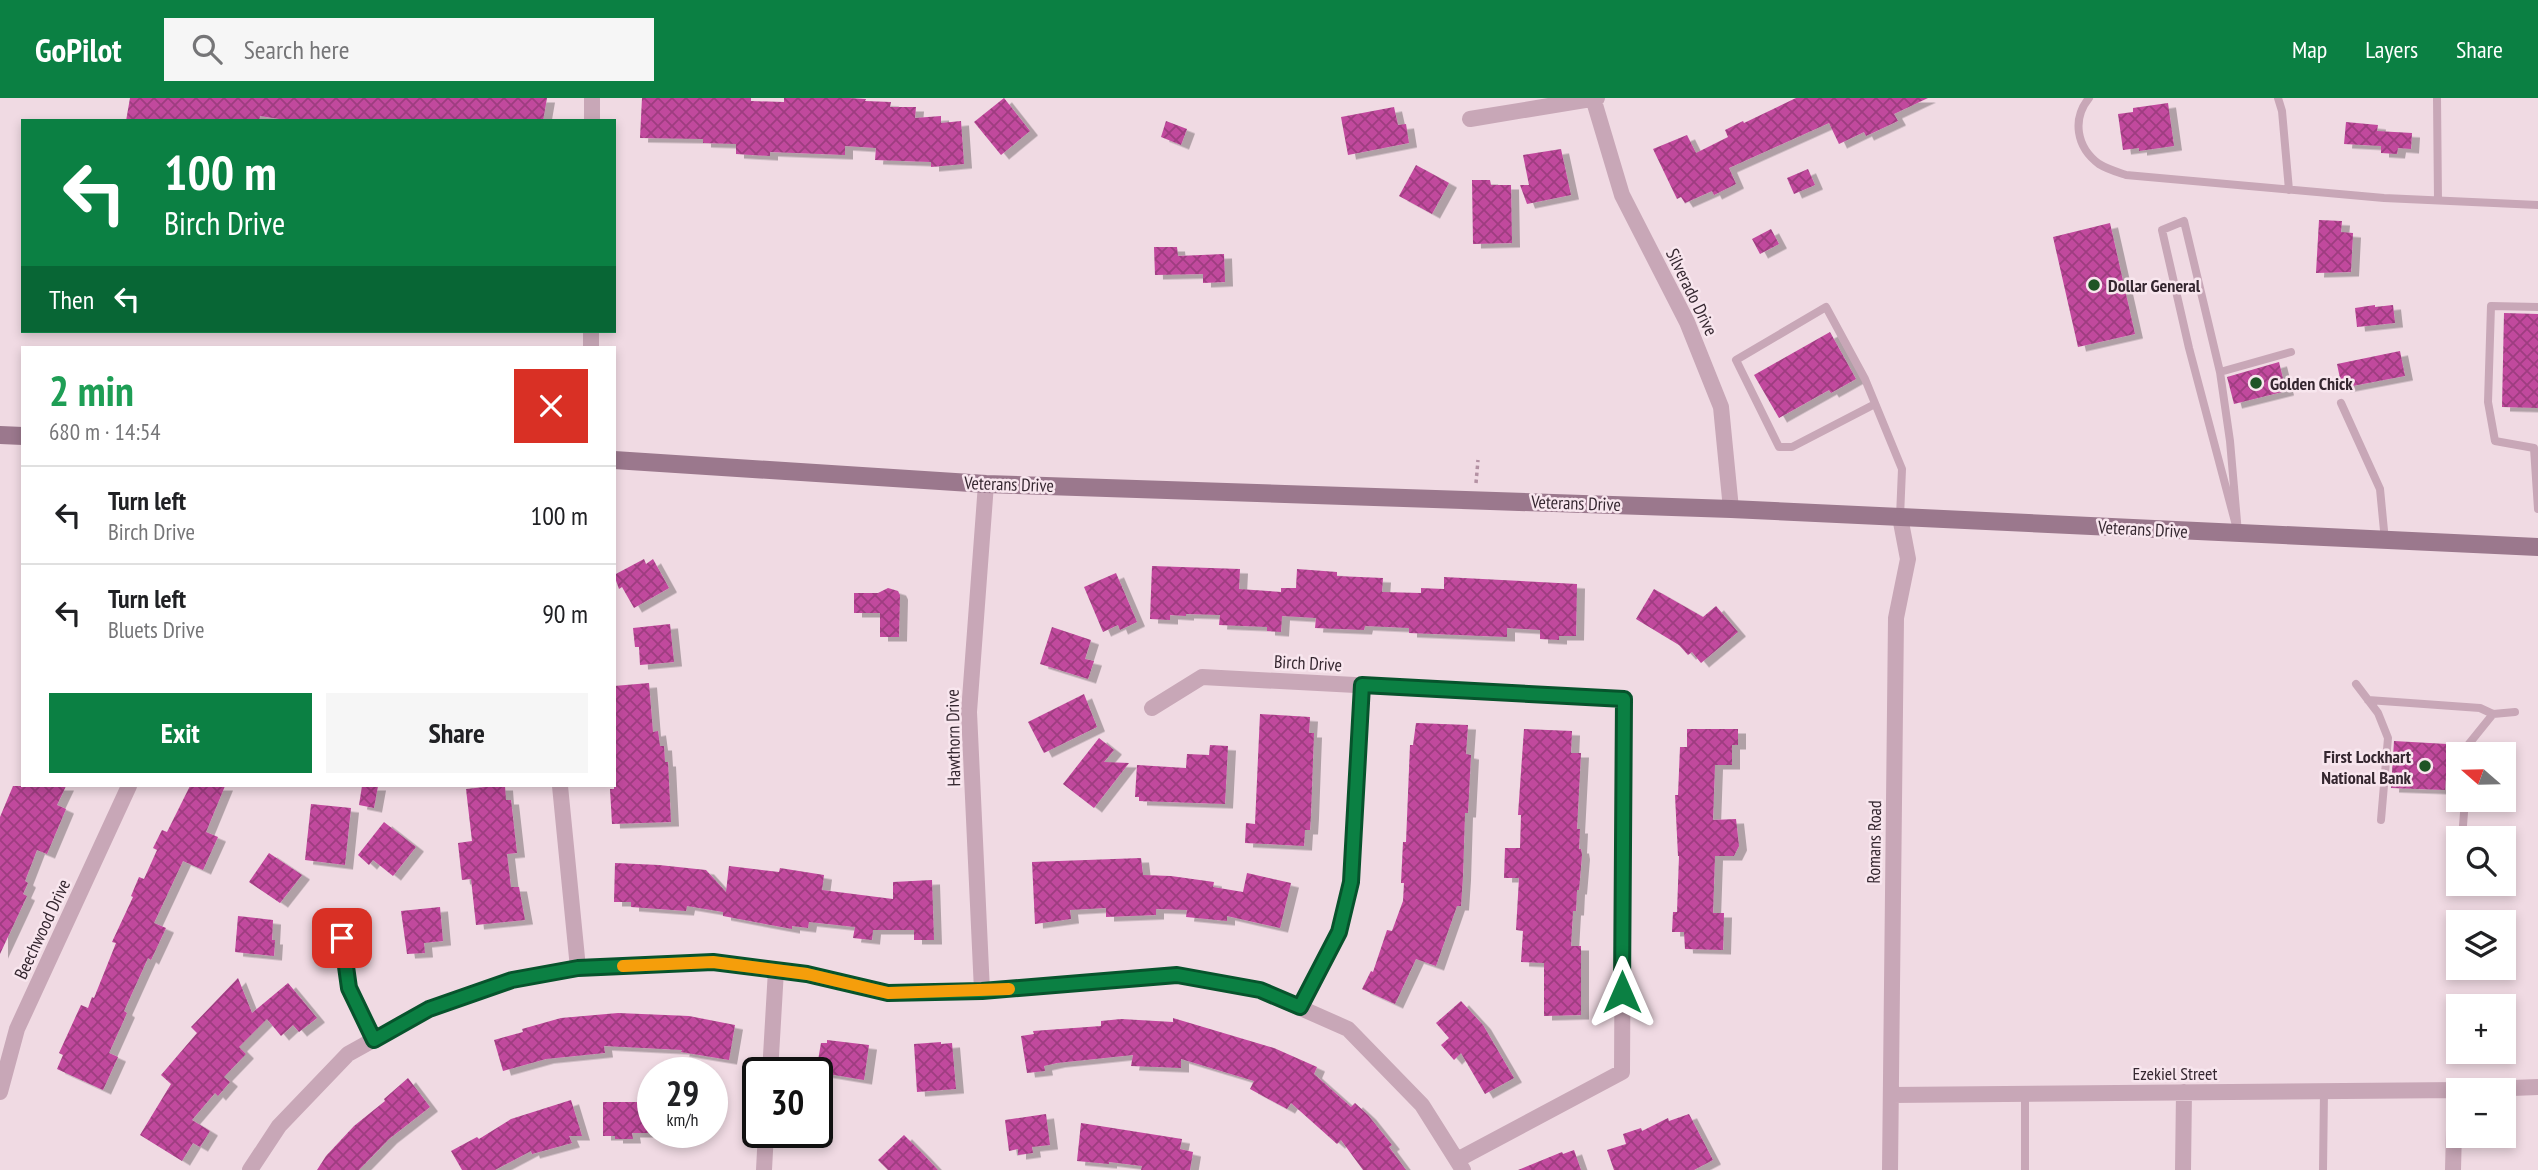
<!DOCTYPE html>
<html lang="en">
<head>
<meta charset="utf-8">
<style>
	:root { --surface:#fff; --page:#f6f6f6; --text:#202124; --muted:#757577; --line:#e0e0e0; --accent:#0b8043 }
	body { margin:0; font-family:"PT Sans Narrow",sans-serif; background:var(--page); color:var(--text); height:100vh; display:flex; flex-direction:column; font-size:26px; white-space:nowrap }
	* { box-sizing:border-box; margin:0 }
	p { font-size:23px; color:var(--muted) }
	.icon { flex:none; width:38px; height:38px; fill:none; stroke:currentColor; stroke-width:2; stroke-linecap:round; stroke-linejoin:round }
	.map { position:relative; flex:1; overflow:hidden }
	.sheet { position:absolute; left:21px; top:248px; width:595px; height:441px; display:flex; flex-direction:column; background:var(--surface); border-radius:0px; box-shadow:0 4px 10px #0003 }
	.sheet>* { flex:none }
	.banner { position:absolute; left:21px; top:21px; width:595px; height:214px; border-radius:0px; box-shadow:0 4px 10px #0003; background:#0b8043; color:#fff; overflow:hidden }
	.needle { width:46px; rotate:290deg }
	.controls { position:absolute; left:2446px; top:644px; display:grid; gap:14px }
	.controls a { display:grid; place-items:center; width:70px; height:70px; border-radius:0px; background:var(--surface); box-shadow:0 4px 10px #0003; font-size:35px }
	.speed { position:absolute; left:637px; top:959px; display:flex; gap:14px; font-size:35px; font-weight:700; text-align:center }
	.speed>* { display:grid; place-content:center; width:91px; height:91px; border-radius:50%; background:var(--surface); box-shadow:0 4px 10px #0003; line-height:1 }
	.speed small { font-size:18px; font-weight:400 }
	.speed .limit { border:4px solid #111; border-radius:10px; background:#fff; color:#111 }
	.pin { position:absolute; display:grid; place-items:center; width:60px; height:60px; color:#fff; margin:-30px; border-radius:14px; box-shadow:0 4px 10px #0006 }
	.me { position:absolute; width:77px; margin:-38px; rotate:0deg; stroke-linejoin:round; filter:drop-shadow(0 0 5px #0008) }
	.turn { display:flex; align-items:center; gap:24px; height:147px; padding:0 28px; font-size:32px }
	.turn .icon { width:91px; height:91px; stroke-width:2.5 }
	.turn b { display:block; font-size:49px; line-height:60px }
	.then { display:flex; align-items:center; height:66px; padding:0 28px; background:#0003; gap:14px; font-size:26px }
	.round { display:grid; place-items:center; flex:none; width:74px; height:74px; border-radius:0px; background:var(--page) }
	.headline { display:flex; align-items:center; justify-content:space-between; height:119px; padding:0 28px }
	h1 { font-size:42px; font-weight:700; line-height:52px; color:#1e9e55 }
	.action { display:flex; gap:14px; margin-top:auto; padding:14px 28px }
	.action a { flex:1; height:80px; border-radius:0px; background:var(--accent); color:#fff; font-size:28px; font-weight:700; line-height:80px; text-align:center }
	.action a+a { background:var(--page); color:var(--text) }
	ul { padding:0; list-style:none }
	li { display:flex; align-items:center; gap:21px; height:98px; padding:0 28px; border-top:2px solid var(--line) }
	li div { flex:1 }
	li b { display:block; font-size:26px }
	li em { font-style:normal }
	header { display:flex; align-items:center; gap:42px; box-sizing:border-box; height:98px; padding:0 35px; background:var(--accent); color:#fff }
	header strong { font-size:33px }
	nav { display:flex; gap:38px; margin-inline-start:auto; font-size:24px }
	.search { width:490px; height:63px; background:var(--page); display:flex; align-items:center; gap:18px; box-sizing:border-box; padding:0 24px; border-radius:0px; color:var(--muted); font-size:26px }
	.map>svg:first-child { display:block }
	.building { fill:url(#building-cross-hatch); filter:url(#shadow) }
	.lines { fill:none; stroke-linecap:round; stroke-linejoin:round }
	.path { stroke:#b491a3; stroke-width:3.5; stroke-dasharray:3.5 3.5; stroke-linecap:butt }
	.lane { stroke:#c8a7b7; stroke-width:8 }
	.street { stroke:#c8a7b7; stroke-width:16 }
	.secondary { stroke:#9b788d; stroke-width:18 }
	.route-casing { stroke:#07532c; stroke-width:18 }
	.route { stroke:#0b8043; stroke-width:12 }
	.slow { stroke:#f59e0b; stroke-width:12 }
	.poi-dot { fill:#1e5425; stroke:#f8e6ee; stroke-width:2.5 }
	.labels { text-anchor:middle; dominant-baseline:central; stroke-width:5; stroke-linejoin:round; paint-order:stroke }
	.poi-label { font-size:18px; font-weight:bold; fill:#352730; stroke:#f8e6ee; text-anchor:start }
	.street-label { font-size:18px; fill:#352730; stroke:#f8e6ee }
</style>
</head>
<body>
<header>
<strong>GoPilot</strong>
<div class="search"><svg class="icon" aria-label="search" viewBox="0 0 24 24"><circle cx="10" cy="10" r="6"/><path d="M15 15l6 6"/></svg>Search here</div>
<nav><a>Map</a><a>Layers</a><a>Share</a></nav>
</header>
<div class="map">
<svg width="2538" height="1072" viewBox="0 0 2538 1072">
	<defs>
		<pattern id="building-cross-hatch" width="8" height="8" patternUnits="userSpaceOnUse" patternTransform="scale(1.75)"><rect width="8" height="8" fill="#c1489d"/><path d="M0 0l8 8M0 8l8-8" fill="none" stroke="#9e3c80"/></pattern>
		<filter id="shadow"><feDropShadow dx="8" dy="4.5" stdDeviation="0" flood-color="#0004"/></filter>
	</defs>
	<rect width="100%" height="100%" fill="#f0dae3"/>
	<path class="building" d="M130,0H547L543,23H292L260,18L259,23H126Z
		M642,0H751V3L784,4V0H849L866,1L865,3L891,4L890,9H916L915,20L941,18V25L961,23L964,66L931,69V64L875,62L876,50L845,48V57L770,54V58L736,56V46L703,45V41L640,40Z
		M1004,0L1030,33L1001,57L974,24Z
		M1796,0H1928L1894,16L1898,23L1866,38L1864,34L1839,46L1829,25L1729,70L1736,86L1714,97L1712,93L1685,105L1681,99L1677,101L1653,51L1687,37L1696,55L1728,39L1725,32L1743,23L1744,25Z
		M2168,5L2174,48L2139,53V50L2123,52L2118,16L2133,14V10Z
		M1394,9L1398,27L1406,26L1409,45L1348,57L1341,19Z
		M1166,23L1187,31L1181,47L1161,39Z
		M2346,24L2378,27L2377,33L2412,35L2411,51L2398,50L2397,56L2381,55V48L2344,46Z
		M1561,51L1571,97L1527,106L1520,87H1529L1523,57Z
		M1416,67L1449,85L1432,116L1399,98Z
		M1808,71L1815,87L1794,96L1787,80Z
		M1472,82H1490L1491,87H1511L1512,145L1473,146Z
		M2319,122L2342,123L2341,134L2353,135L2351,174L2316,175Z
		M2110,125L2135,236L2078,249L2053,139Z
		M1771,131L1779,146L1760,156L1752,141Z
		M1154,149H1177L1178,158L1224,156L1225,184L1203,185V176L1155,177Z
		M2375,207V209L2393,207L2395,225L2357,229L2355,210Z
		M2504,215L2538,216V310L2502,309Z
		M1830,234L1856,281L1831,295L1829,292L1779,320L1754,277Z
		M2400,253L2405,278L2342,290L2337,266Z
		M2279,264L2286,293L2234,306L2227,279Z
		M644,461L646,466L653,461L669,490L634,510L622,489L619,491L614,477Z
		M1152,468L1240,471L1239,491L1281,494V490H1296L1297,471L1337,474V478L1383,480L1382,494L1421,495V490L1444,491V479L1577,486L1576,538H1559V542L1540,541V532L1507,530V539L1409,535V530L1365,528L1364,532L1315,530L1316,520L1282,518L1281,534L1267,533V529L1219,527L1220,517L1186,516V518L1170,517V522L1150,521Z
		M1116,475L1137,524L1120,532L1118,527L1103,534L1084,489Z
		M888,490L898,493L900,497L899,539H880V515H854V495H878Z
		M1654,491L1703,519L1716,508L1738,534L1701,565L1692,554L1688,557L1679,547L1636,521Z
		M670,526L674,564L640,567L639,549H635L633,530Z
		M1052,529L1091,542L1085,561L1094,563L1088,581L1040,566Z
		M649,585L653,634L658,633L660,648H664L665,664H668L671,724L612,726L610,691H614V588Z
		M1084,596L1097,629L1044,655L1028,624Z
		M1260,616L1310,619L1309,635H1314L1311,716L1310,732H1305L1304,748L1245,745L1246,725L1255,726Z
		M1416,625L1468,627L1466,656L1471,657L1468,715H1465L1463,778L1461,808H1457L1436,868L1416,861L1395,906L1362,891L1371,873L1373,874L1387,832L1392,833L1403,803L1404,785H1401L1403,744H1406L1410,647H1413Z
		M1524,631L1572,633L1571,655H1581L1577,731H1580L1579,751H1581L1582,757L1579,792H1577L1576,813H1573L1571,848H1581V917L1544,918V865L1521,864L1523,833L1516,832L1519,780H1504L1505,750H1520L1521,717H1518Z
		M1687,631H1738V647H1732V667H1715L1713,722L1736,721L1739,748L1734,758H1715L1713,815H1724L1723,852L1685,851L1684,834H1672L1673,814H1677L1679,758H1678L1675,697H1678L1680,649H1687Z
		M1099,640L1114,652L1104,664L1129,665L1094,710L1063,686Z
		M2394,643L2447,646L2446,657H2459V679L2446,678L2445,692L2391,690Z
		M1210,647L1228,648L1225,706L1139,703V699H1135L1137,667L1186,670L1187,656L1209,657Z
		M13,688H66L57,707L66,711L47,756L37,752L25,783L28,785L23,796L27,798L0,856V719Z
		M190,688H225L206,734L218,739L203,772L183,763L154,825L166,830L151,862L148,860L124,913L127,915L109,955L118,959L103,992L57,971L63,957L59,955L81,907L88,910L92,899L94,900L116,845L112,844L133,799L131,798L139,779L144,781L157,752L153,750L162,732L167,734Z
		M362,688H378L374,710L359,707Z
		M494,688H505L506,702H511L517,755L507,756L511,789H519L525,822L476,827L471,781L462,782L458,745L472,743L466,691Z
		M311,706L351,710L345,767L305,762Z
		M384,724L416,749L393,778L373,762L369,767L358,757Z
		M269,755L302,777L280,805L249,784Z
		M1141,760L1143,777L1171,778L1214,784L1213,789L1243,794L1247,775L1291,785L1280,830L1227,818V823L1186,819L1187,812L1156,811V817L1106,819V810L1070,812L1071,821L1035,826L1032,764Z
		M615,765L659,767L706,772L726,794L729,768L779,774L780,770L824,777L822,792L893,801V784L932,782L934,842H914V832H873L872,842L853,840L855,829L809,824L808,830L792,828V831L723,818V814L687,808L686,813L631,809V804H614Z
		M440,809L443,843L424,845L425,855L407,856L401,813Z
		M238,818L273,822L272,842H275L274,858L235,854Z
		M238,880L252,915L288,885L317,920L299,934L293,927L281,938L267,921L239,949L246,956L224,979L230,984L218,998L215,995L192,1022L210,1033L200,1049L193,1045L182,1063L140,1037L171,986L161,977L197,935L191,929Z
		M1461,903L1483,927L1514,980L1485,996L1461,955L1454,962L1441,947L1449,940L1436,925Z
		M618,915L689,918L735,927L729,962L681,954L682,952L604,948L605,955L546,961L503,973L494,942L523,934L522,931L561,920Z
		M1173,920L1274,950L1317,969L1314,976L1351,1009L1355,1005L1368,1017L1392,1047L1389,1049L1406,1072H1363L1341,1042L1337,1046L1291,1005L1287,1011L1250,991L1254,983L1181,961V970L1131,968L1133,957L1057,965L1044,968L1045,973L1027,975L1021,938L1034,936L1033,933L1101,928V923L1121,921L1173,924Z
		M827,942L869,947L864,982L816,974L821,945H827Z
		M941,944V946L952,945L956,991L917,994L914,946Z
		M408,980L430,1009L389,1041L359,1072H317L326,1058L354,1028L385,1003L384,1001Z
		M571,1002L582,1038H569L572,1045L532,1056L531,1053L495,1072H462L451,1053L477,1039L479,1041L511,1021Z
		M603,1004H648V1035H632L633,1041H615V1038H603Z
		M1046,1016L1050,1047L1032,1049L1033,1055L1018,1057V1051L1009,1053L1005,1022Z
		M1689,1016L1713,1062L1694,1072H1614L1607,1052L1626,1046L1623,1036L1641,1030L1642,1033L1668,1020L1669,1023Z
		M1081,1025L1182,1041L1180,1051L1193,1054L1190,1072H1141L1142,1068L1109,1064V1066L1077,1063Z
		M904,1037L923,1056L938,1072H888L878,1062Z
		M1574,1052L1581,1072H1518L1562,1054L1563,1056Z"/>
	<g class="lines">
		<path class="path" d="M1476,385L1478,362"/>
		<path class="lane" d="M2089,0C2072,21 2076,49 2099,66C2107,71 2117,74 2126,77L2384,100L2538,107
			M2278,0L2282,13L2289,92
			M2437,0L2438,102
			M2184,123L2220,274L2230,343L2238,435L2189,250L2162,132Z
			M2538,209L2491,208L2488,304L2495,343L2534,350L2538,411
			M2220,274L2291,254
			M2341,305L2380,391L2385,443
			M1875,306L1792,349H1779L1736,262L1826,209L1865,281L1902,371L1900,419
			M2356,586L2378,615L2388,640L2381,722
			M2368,602L2480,610L2493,616
			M2468,656V647L2493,616L2515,614
			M2462,740L2465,702
			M2025,1072V996
			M2323,1072L2324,993"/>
		<path class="street" d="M1593,0L1622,97L1687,224L1721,309L1731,411
			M1470,21L1597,0
			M592,23V0
			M591,250V233
			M1152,610L1202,579L1624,601L1622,974L1457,1062
			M560,688L578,870
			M342,840L349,890L374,942
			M982,893L969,614L986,386
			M1300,909L1339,834L1351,784L1362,587
			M770,975L776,872
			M2461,992L2538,989
			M0,994L17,931L129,688
			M1891,997L2459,992
			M250,1072L279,1028L348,956L429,911L512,882L578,870L713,864L807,876L888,895L982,893L1177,877L1260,892L1348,931L1422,1007L1463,1072
			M764,1072L766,1034
			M1890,1072L1896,520L1908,461L1900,419
			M2183,1072L2184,994
			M2453,1072L2455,993"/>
		<path class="secondary" d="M0,337L23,338
			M614,362L986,386L1731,411L2538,449"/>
	</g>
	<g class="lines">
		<g class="route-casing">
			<path id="route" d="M342,840L349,890L374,942L429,911L512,882L578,870L713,864L807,876L888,895L982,893L1177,877L1260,892L1300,909L1339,834L1351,784L1362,587L1624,601L1622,894"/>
		</g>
		<use href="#route" class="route"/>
		<path class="slow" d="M623,868L713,864L807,876L888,895L1009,891"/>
	</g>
	<g class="poi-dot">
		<circle cx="2094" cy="187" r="7"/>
		<circle cx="2256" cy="285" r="7"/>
		<circle cx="2425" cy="668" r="7"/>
	</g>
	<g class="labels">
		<g class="poi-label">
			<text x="2108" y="187">Dollar General</text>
			<text x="2270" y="285">Golden Chick</text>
			<text x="2411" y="658" text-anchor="end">First Lockhart<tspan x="2411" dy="21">National Bank</tspan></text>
		</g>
		<g class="street-label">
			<text transform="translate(1692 194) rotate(64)">Silverado Drive</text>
			<text transform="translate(1009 386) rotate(2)">Veterans Drive</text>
			<text transform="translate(1576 405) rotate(2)">Veterans Drive</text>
			<text transform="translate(2143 431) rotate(3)">Veterans Drive</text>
			<text transform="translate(1308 565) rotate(3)">Birch Drive</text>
			<text transform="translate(953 640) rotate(-91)">Hawthorn Drive</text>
			<text transform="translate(1874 744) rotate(-89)">Romans Road</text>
			<text transform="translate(42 831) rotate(-65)">Beechwood Drive</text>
			<text x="2175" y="975">Ezekiel Street</text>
		</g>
	</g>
</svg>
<div class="controls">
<a><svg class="needle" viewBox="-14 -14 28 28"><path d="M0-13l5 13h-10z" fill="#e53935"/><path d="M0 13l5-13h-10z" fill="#757577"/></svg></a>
<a><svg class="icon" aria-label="search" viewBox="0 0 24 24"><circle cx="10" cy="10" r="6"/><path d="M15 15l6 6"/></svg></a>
<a><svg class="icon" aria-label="layers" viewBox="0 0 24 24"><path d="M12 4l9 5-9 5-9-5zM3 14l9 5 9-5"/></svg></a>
<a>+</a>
<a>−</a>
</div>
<div class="speed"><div>29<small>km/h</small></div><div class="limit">30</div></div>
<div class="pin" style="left:342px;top:840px;background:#d93025"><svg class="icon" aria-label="arrive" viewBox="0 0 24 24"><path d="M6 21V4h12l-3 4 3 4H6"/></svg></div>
<svg class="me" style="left:1622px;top:894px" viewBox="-20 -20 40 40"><path d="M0-17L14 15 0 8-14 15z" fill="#0b8043" stroke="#fff" stroke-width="4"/></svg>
<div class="banner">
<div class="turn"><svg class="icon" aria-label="left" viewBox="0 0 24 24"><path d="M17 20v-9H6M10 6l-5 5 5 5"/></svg><div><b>100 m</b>Birch Drive</div></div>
<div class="then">Then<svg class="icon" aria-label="left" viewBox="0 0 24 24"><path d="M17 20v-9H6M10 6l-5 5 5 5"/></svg></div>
</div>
<section class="sheet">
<div class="headline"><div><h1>2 min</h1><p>680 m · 14:54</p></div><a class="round" style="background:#d93025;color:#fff"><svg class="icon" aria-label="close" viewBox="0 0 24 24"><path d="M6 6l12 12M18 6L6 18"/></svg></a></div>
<ul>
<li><svg class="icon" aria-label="left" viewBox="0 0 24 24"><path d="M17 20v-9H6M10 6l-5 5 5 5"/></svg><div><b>Turn left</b><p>Birch Drive</p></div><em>100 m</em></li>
<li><svg class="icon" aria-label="left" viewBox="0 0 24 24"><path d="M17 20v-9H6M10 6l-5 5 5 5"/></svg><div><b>Turn left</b><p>Bluets Drive</p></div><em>90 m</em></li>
</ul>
<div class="action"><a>Exit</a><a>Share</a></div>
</section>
</div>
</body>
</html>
